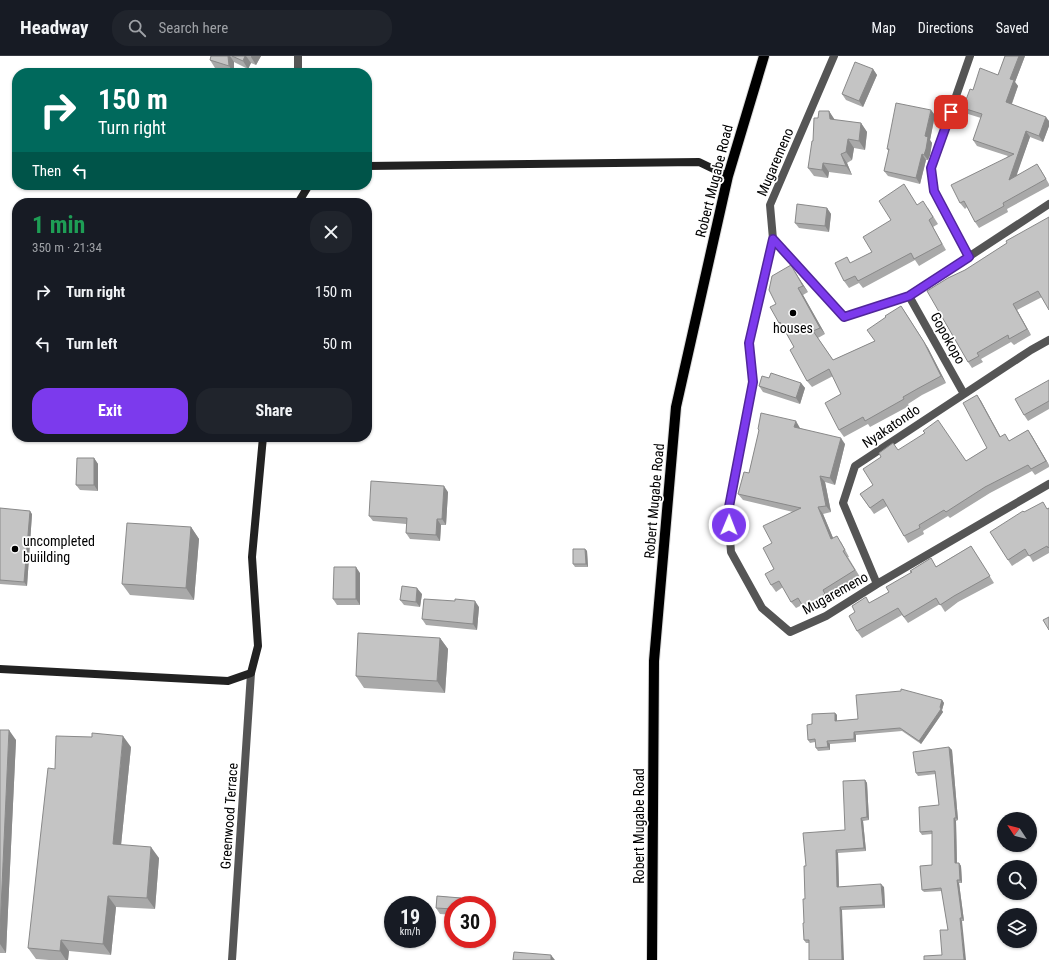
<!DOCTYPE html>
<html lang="en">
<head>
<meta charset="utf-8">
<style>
	:root { --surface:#171b24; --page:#20242c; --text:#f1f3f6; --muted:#9ea1a6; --line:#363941; --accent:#7c3aed }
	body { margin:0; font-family:"Roboto Condensed",sans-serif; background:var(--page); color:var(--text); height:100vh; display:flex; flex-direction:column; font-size:15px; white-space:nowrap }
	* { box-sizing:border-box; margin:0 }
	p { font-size:13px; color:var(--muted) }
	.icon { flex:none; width:22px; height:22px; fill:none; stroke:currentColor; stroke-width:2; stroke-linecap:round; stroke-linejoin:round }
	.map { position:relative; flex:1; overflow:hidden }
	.details { position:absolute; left:12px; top:142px; width:360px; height:244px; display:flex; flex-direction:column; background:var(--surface); border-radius:16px; box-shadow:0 1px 3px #0004 }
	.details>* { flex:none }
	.guide { position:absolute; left:12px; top:12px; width:360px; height:122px; border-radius:16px; box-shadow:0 1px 3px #0004; background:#00695c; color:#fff; overflow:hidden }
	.needle { width:26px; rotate:306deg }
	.controls { position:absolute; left:997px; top:756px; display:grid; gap:8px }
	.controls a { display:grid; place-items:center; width:40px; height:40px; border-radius:50%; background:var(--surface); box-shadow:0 1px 3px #0004; font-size:20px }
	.speed { position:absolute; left:384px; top:840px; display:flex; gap:8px; font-size:20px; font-weight:700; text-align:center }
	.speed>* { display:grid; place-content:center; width:52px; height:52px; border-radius:50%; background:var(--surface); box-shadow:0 1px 3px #0004; line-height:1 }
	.speed small { font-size:10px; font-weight:400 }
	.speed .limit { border:6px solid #d22; background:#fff; color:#111 }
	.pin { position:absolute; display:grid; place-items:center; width:34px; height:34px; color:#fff; margin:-17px; border-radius:8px; box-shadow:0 2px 6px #0006 }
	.me { position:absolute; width:44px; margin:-22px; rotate:1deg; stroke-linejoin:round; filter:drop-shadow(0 0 3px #0008) }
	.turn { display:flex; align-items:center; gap:14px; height:84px; padding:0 20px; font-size:18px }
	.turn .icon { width:52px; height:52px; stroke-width:2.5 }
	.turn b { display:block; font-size:28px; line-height:34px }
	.then { display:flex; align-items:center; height:38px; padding:0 20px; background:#0003; gap:8px; font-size:15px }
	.round { display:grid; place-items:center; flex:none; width:42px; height:42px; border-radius:16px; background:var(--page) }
	.head { display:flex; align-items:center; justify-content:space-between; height:68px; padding:0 20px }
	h1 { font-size:24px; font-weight:700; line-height:30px; color:#1e9e55 }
	.cta { display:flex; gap:8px; margin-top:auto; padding:8px 20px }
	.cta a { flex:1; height:46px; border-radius:16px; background:var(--accent); color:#fff; font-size:16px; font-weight:700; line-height:46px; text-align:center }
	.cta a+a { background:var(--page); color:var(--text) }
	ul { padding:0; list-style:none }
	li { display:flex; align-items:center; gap:12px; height:52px; padding:0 20px }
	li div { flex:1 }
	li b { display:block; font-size:15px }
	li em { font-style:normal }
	header { display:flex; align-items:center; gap:24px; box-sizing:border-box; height:56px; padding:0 20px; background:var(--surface); border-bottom:1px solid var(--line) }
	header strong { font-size:19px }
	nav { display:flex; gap:22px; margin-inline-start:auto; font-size:14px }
	.search { width:280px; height:36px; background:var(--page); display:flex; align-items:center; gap:10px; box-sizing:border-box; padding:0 14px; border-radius:16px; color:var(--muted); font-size:15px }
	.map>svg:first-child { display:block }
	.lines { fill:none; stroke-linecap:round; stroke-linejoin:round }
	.primary-casing { stroke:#dbdbdb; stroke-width:12 }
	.street { stroke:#555; stroke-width:8 }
	.secondary { stroke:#222; stroke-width:8 }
	.primary { stroke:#000; stroke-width:10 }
	.wall { fill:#a9a9a9 }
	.shaded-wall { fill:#898989 }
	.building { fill:#c4c4c4; stroke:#898989 }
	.route-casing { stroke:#51269a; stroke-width:10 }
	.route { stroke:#7c3aed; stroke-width:7 }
	.poi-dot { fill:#000; stroke:#fff; stroke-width:1.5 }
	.labels { text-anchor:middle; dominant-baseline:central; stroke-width:3.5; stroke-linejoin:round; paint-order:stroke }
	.street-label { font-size:14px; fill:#000; stroke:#fff }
	.poi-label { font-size:14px; fill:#000; stroke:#fff }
</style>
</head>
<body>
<header>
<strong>Headway</strong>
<div class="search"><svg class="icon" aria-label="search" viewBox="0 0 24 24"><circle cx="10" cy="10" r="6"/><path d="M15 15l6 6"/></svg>Search here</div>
<nav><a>Map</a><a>Directions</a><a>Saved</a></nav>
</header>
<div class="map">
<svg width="1049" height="904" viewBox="0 0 1049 904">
	<rect width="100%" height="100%" fill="#fff"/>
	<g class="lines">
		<g class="primary-casing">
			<path id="primary" d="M652,904L654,605L676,351L728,120L764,0"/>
		</g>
		<path class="street" d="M834,0L770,149L773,183L749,287L753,326L728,456L731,496L762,552L790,576L826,560L877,528L1049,428
			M298,17V0
			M773,183L844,261L909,240L1049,148
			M969,201L934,135L931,112L970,0
			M909,240L964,338
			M877,528L843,447L855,410L1031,294L1049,284
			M232,904L251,617"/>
		<path class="secondary" d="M367,110L699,106L728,120
			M298,147L309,129
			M0,613L228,625L251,617L258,590L252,501L263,381"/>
		<use href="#primary" class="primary"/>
	</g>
	<path class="wall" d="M211,0H261L256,9L251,7L248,13L234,6V17H230L215,12L210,4Z
		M1005,0H1025L1015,26L1018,30L1012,48L1049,65V70L1043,86L1030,81L1016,119L1041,114L1049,128V130L1007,153L1008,156L979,172L975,166L967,151L965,153L960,147L1008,100L977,90L973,84L981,62L968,58L963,52L973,34L998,19Z
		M873,13L877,19L863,51L846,44L842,38Z
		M829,55L834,64L861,67L867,76L865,94L854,92L852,104L847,107L852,119L829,116L828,122L814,120L808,112L818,62Z
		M935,59L930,84L932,87L930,99L928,104H926L920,128L888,120L884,115L889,95L887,93Z
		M918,149L928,152L938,168L933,171L946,194L919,210L915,204L863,232L859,227L849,232L844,225L851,207L872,196Z
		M827,152L831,158L829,176L799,172L795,167Z
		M1049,161L1042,241L1017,254L1031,279L1014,289L1011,286L981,303L983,306L972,312L968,306L965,214Z
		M795,216L808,236L803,239L825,278L818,282L833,304L875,285L886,261L901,250L928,292L946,327L922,339L908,348L909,350L870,371L868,368L844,381L839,374L841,338L833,320L812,331L807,325L794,291L784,273L783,274L779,267L776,248Z
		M769,322L801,327L805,332L800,348L763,336L759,330Z
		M1049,324V353L1028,365L1024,359Z
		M977,339L981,345L1000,381L1009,385L1028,374L1032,380L1049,409V411L1035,419L1032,415L990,437L950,462L948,460L923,475L924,478L908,487L904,480L887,450L874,458L860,438L873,429L881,401L898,394L966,405L987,392Z
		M800,372L845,388L835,429L825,426L831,456L823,458L833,482L841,486L849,501H848L860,521L827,541L830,544L809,558L802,549L796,552L791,546L783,531L776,536L771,529L774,513L772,487L793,456L743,444L738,438L749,417L759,375L758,373Z
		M194,381H213L212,385L196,384Z
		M94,402L98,408V435L80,434L76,429Z
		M448,436L446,469H441L440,485L410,483L406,477V468L373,465L369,460Z
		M0,452L32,458L27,530L0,528Z
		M1049,452V497L1033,506L1029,499L1012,510L1008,504L1024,456L1047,453Z
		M191,471L199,483L194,544L130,539L122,528Z
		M971,490L994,527L958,546L945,556L940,548L908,567L902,559L862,582L857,575L855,556L889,536L911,516L910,515L937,510Z
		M585,493L587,495L588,511H575L573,508Z
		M360,517V549H337L333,543Z
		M422,538L420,551L404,549L400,544Z
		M479,551L477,574L426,569L422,563Z
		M440,582L448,593L445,637L364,632L356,620Z
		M942,644L944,647L942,654L943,656L921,688L902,675L856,679V686L830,688V694L818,695L816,692L815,686L810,687L808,684L812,668L835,657L837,659V665L858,663Z
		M0,674L16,684L6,897H0Z
		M131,691L121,789L159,802L155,853L116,851L111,899L69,895L68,904H49L36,903L28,892Z
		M949,691L952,694L958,764L956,765L957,807H959L961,810L962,827H959L964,865H962L942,899L948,874L942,835L924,836L922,834L932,809V778L922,779L920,776L939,749L936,718L918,720L916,717Z
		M865,724L867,727L869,764L863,765L866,795L838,797L839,831H884L885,852L842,854L809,887H806L804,884L806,810L845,774Z
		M437,840L461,842L465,849H453V859L440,858L436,852Z"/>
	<path class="shaded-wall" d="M228,0H230L234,6V17L229,10Z
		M245,0H246L251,7L248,13L243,5Z
		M251,0H261L256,9L251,1Z
		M1019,0H1025L1015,26L1018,30L1010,52L1006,46L1010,23Z
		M873,13L877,19L863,51L859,45Z
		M931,54L935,59L930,84L932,87L930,99L928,104L924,99L925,80Z
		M829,55L835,64L830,63Z
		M1046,61L1049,65V70L1043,86L1039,80Z
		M861,67L867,76L865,94L859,85Z
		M1026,75L1030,81L1013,130L1009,124Z
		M848,83L854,92L852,104L846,96Z
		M841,98L847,107L852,119L846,110Z
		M922,98L926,104L920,128L916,122Z
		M823,107L829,116L828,122L822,114Z
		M827,152L831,158L829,176L825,170Z
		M791,209L795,216L808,236L803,230Z
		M798,232L803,239L825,278L820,272Z
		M1013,248L1017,254L1031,279L1027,273Z
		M901,250L928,292L946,327L941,320Z
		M801,327L805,332L800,348L796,342Z
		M977,339L981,345L1004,387L1000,381Z
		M796,365L800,372L799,377L794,371Z
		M1028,374L1032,380L1049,409L1046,405Z
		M209,381H213L212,385Z
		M841,382L845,388L835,429L830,422Z
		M94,402L98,408V435L94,429Z
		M820,420L825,426L831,456L826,450Z
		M444,430L448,436L446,469L442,463Z
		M818,451L823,458L836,489L831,483Z
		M30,455L32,458L27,530L24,526Z
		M437,463L441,469L440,485L436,479Z
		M191,471L199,483L194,544L186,532Z
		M585,493L587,495L588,511L586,508Z
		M356,511L360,517V549L356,543Z
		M417,532L422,538L420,551L416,546Z
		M475,545L479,551L477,574L473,568Z
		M440,582L448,593L445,637L437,625Z
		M942,644L944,647L942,654L940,651Z
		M941,653L943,656L921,688L919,685Z
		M835,657L837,659V668L835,665Z
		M9,674L16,684L6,897L0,888V875Z
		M854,676L856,679V686L854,683Z
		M123,680L131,691L120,799L113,788Z
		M827,685L830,688V694L828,691Z
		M949,691L952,694L958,764L956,762Z
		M865,724L867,727L869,764L867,761Z
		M861,762L863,765L866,795L864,792Z
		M954,762L956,765L957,810L955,807Z
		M151,791L159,802L155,853L147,842Z
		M836,794L838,797L839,834L837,831Z
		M959,807L961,810L962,827L960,824Z
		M957,824L959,827L964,865L962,862Z
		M881,828L884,831L885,852L883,849Z
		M108,840L116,851L111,899L103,888Z
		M461,842L465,848V849H461Z
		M840,851L842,854L844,904H842Z
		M960,862L962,865L966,904H964Z
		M61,884L69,895L68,904H66L60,895Z
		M551,899L555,904H551Z"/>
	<path class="building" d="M211,0H228L229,10L210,4Z
		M232,0H245L243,5Z
		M1005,0H1019L1010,23L1014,24L1006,46L1046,61L1039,80L1026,75L1009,124L1037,108L1046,123L1003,147L1004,150L975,166L964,145L960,147L951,129L1014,98L973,84L982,58L963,52L970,33L973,34L980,12L998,19Z
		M855,6L873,13L859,45L842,38Z
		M896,47L931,54L925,80L928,81L926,93L924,99L922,98L916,122L884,115L889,93H887Z
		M819,55H829L830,63L861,67L859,85L848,83L846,96L841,98L846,110L823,107L822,114L808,112L812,85H813L814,62H818Z
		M904,128L917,149L923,145L933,161L929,164L942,188L914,203L911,197L858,225L855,220L844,225L835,207L847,201L850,207L872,196L863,181L891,164L879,145Z
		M797,148L827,152L825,170L795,167Z
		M1049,161V254L1038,235L1013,248L1027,273L1009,283L1008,279L977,297L979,300L968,306L927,235L948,222L965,214L1007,187L1006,185Z
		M791,209L803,230L798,232L820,272L813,275L833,304L875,285L867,274L886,261L885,260L901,250L924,286L941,320L917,333L903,341L904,343L865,365L863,361L839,374L825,347L841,338L829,313L807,325L790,294L794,291L780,266L779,267L770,251L776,248L769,234L772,220Z
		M771,317L801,327L796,342L759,330L762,320L769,322Z
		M1049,324V345L1024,359L1015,343Z
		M977,339L1000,381L1005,378L1009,385L1028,374L1046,405L1031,413L1028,409L985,431L946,456L944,454L919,469L920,472L904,480L883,443L870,452L860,438L873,429L863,413L881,401L879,397L893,387L898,394L925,377L923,375L938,364L966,405L987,392L963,347Z
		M761,357L796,365L794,371L841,382L830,422L820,420L826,450L818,451L831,483L837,480L845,494L843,495L855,514L823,534L825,538L804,552L798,542L791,546L779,525L771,529L765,518L774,513L763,492L772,487L763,470L801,452L738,438L744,416L749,417L759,374L758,373Z
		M77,402H94V429H76Z
		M371,425L444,430L442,463H437L436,479L406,477L407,462L369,460Z
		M1043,446L1047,453L1049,452V491L1048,492L1047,490L1029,500L1025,493L1008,504L990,476L1023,455L1024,456Z
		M0,452L30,455L24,526L0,524Z
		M127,467L191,471L186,532L122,528Z
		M971,490L990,520L954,540L940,549L936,542L904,561L898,552L857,575L849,560L855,556L852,550L866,541L869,547L889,536L886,531L912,516L910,515L931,502L936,511Z
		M573,493H585L586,508H573Z
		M334,511H356V543H333Z
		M402,530L417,532L416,546L400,544Z
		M424,543L455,545V543L475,545L473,568L422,563Z
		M1049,561V574L1043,564Z
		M358,577L440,582L437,625L356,620Z
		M901,633L942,644L940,651L941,653L919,685L900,672L854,676V683L827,685L828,691L816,692L815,683L808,684L807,669L812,668V658L835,657V665L858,663L856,639L901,635Z
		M0,674H9L0,875Z
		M92,677L123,680L113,788L151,791L147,842L108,840L103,888L61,884L60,895L28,892L48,712L55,713L56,680L92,681Z
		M949,691L956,762H954L955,807H959L960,824H957L962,862H960L964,904H924V900L942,899L940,874H948L941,832L922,834L920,810L932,809V775L920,776L919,751L939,749L935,715L916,717L913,696Z
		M865,724L867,761L861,762L864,792L836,794L837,831L881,828L883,849L840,851L842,904H809V884H804L803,867H804L803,843H805L804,810H806L803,777L845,774L843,725Z
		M437,840L461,842V849H453V853L436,852Z
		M514,896L551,899V904H513Z"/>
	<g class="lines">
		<g class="route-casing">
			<path id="route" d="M729,469L728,456L753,326L749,287L773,183L844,261L909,240L969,201L934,135L931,112L951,56"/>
		</g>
		<use href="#route" class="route"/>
	</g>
	<g class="poi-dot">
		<circle cx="793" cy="257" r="4"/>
		<circle cx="15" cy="493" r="4"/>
	</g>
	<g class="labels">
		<g class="street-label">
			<text transform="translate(775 106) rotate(-67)">Mugaremeno</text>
			<text transform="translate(714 125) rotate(-76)">Robert Mugabe Road</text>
			<text transform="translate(948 282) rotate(61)">Gopokopo</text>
			<text transform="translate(891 370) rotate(-34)">Nyakatondo</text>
			<text transform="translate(654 445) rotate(-85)">Robert Mugabe Road</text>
			<text transform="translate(835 537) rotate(-29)">Mugaremeno</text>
			<text transform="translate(229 760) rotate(-86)">Greenwood Terrace</text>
			<text transform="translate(639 770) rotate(-90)">Robert Mugabe Road</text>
		</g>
		<g class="poi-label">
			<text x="793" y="272">houses</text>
			<text x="23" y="485" text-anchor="start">uncompleted<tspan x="23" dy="16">buiilding</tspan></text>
		</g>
	</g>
</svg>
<div class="controls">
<a><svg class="needle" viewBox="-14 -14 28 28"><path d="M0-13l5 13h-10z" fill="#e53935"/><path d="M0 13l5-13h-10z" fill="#9ea1a6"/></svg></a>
<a><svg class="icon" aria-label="search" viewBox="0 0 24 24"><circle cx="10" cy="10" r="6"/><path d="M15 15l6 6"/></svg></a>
<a><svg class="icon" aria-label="layers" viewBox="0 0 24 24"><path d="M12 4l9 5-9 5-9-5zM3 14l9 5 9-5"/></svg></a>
</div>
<div class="speed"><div>19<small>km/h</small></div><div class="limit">30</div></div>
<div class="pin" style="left:951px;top:56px;background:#d93025"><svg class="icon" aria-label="arrive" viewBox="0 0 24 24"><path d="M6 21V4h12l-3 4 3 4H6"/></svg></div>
<svg class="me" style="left:729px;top:469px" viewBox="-20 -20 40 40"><circle r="17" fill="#7c3aed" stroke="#fff" stroke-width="3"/><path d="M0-11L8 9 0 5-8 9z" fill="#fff"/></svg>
<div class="guide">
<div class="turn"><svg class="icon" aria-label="right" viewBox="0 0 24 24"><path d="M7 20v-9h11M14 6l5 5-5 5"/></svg><div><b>150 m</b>Turn right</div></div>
<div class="then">Then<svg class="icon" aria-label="left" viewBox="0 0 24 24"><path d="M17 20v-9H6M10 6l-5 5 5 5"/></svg></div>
</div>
<section class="details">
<div class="head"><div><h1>1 min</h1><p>350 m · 21:34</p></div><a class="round"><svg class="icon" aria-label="close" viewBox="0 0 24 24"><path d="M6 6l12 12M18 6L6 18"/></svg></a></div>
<ul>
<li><svg class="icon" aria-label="right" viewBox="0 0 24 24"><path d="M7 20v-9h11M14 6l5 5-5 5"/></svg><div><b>Turn right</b></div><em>150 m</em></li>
<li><svg class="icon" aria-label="left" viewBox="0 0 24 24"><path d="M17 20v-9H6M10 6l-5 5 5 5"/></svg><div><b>Turn left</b></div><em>50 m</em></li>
</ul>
<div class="cta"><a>Exit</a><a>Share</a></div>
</section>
</div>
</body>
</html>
